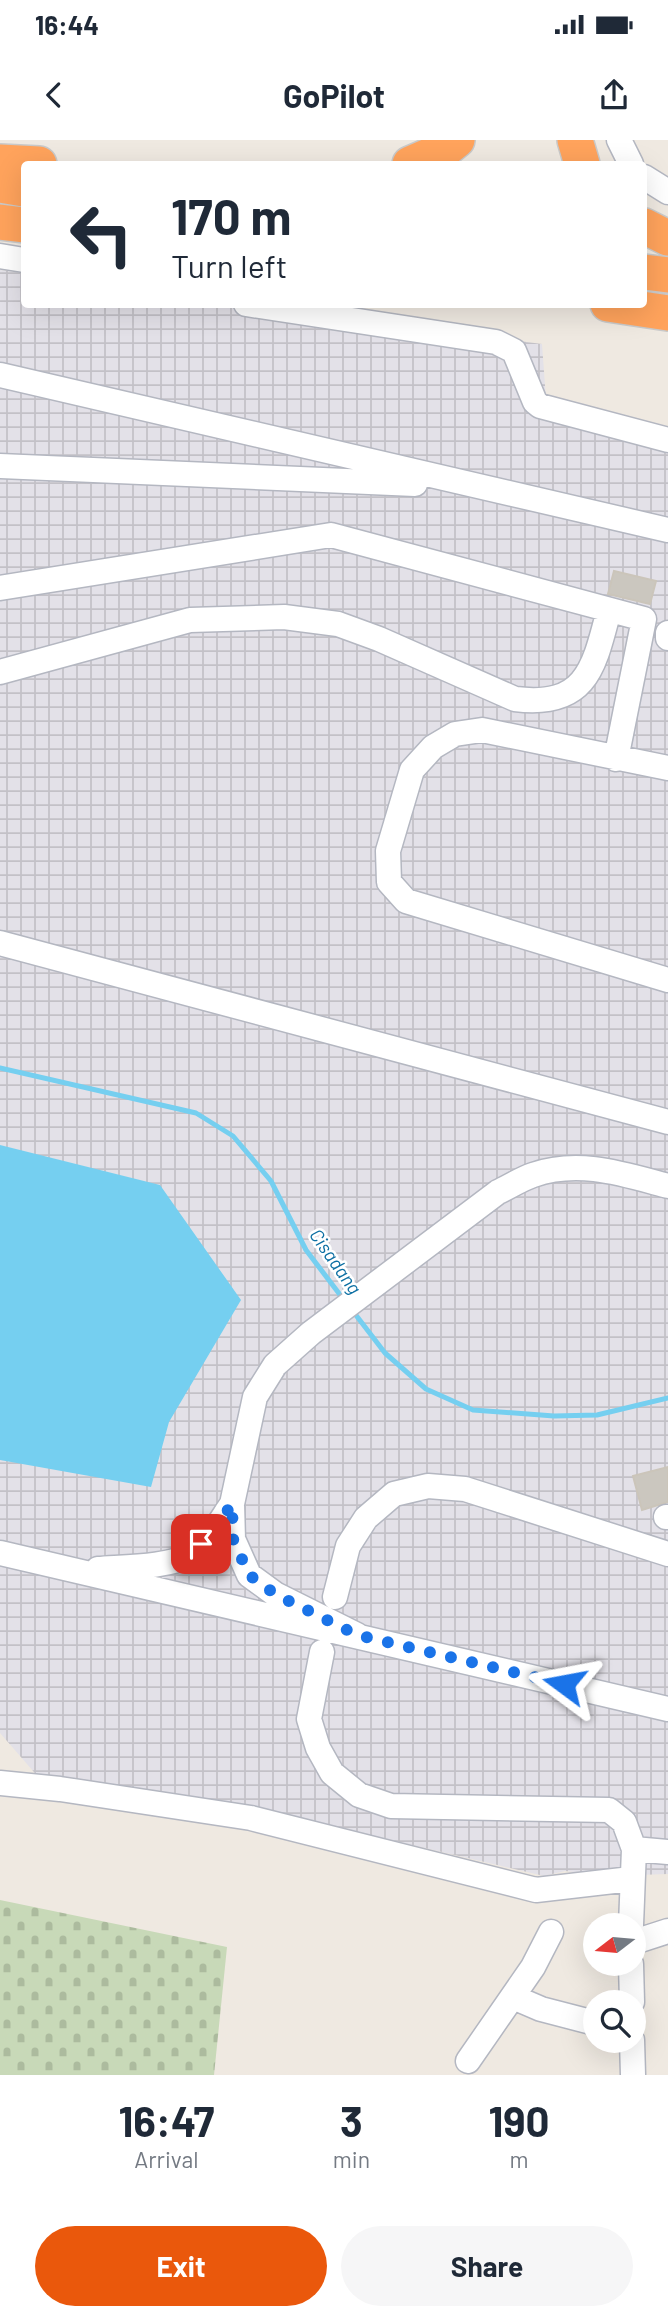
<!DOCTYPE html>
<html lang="en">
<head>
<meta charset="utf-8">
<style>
	:root { --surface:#fff; --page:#f6f6f7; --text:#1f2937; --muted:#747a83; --accent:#ea580c }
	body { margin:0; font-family:Barlow,sans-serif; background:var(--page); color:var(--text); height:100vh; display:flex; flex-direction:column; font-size:26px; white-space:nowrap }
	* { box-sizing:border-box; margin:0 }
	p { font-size:23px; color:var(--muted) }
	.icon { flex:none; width:38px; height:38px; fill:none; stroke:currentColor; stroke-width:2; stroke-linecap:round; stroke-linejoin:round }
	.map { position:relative; height:1935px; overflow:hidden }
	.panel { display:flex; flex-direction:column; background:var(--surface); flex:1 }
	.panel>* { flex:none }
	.top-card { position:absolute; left:21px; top:21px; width:626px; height:147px; border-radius:7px; box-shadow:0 7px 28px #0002; background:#fff; color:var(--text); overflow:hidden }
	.needle { width:46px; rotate:254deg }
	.controls { position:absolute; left:583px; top:1773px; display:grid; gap:14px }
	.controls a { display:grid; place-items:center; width:63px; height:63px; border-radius:50%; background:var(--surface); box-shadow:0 7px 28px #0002; font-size:35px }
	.pin { position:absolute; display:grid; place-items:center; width:60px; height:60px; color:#fff; margin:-30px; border-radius:14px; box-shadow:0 4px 10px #0006 }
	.me { position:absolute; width:77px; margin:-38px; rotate:283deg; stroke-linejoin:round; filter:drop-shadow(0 0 5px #0008) }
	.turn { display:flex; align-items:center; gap:24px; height:147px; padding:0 35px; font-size:32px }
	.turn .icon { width:91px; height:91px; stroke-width:2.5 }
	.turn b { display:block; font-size:49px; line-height:60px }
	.eta { display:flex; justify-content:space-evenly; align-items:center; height:119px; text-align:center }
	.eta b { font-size:42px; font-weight:700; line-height:49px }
	.button { display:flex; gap:14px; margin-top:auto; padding:14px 35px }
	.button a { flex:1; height:80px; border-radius:42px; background:var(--accent); color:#fff; font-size:28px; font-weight:700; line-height:80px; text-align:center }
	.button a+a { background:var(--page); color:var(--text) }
	.status { display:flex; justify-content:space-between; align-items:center; height:49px; padding:0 35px; background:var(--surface); direction:ltr }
	.status svg { height:19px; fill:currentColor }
	header { display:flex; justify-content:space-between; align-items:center; height:91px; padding:0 35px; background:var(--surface); font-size:32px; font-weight:700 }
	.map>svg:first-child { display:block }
	.industrial { fill:url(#industrial-grid) }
	.cemetery { fill:url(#cemetery-stones) }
	.water { fill:#75cff0 }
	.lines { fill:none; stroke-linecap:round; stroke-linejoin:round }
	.stream { stroke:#75cff0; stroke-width:5 }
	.building { fill:#cbc7bf; stroke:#cbc5ba; stroke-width:2 }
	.minor-casing { stroke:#b4b7c1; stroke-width:27 }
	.highway-casing { stroke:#c9c9c9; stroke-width:38 }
	.minor { stroke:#fff; stroke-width:24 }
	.highway { stroke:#ffa35c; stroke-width:35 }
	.route { stroke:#1a73e8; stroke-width:12; stroke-dasharray:0 21.6 }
	.labels { text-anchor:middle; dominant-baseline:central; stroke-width:5; stroke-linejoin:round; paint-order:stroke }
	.water-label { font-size:19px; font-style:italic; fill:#0d6fa3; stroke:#fff }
</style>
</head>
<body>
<div class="status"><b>16:44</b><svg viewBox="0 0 49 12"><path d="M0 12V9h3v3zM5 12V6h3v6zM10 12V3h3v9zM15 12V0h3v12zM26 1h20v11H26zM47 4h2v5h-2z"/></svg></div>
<header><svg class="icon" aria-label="back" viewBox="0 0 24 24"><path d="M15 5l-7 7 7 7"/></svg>GoPilot<svg class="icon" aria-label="share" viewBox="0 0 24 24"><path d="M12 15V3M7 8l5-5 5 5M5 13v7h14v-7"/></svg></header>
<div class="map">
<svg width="668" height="1935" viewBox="0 0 668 1935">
	<defs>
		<pattern id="industrial-grid" width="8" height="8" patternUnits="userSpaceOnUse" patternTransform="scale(1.75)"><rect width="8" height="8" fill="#e3e1e8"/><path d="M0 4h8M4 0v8" fill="none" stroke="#c3c1c7"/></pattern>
		<pattern id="cemetery-stones" width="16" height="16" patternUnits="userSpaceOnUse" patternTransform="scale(1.75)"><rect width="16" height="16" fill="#c8d9b8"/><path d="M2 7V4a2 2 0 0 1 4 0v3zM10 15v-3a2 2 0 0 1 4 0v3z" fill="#acbb9e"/></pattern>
	</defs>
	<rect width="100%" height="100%" fill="#efe9e1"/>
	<path class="industrial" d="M0,130L24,133V164L252,165L542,204L546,259L668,290V1734L610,1736L565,1731L544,1736L230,1662L40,1639L0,1593Z"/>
	<path class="cemetery" d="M0,1760L227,1807L214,1935H0Z"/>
	<path class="water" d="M0,1005L160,1045L241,1160L169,1282L151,1347L0,1320Z"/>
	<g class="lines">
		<path class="stream" d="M0,928L196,973L233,996L271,1041L306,1110L344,1160
			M352,1170L385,1213L426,1249L473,1270L554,1276L597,1275L668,1258"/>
	</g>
	<path class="building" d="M614,431L656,441L650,464L608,454Z
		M668,1327V1362L642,1370L633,1336Z"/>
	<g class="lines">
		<g class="minor-casing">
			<path id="minor" d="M619,0L631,24
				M644,37L668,52
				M0,116L24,120
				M246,164L496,202L514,211L535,262L540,266L668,300
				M0,235L668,390
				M0,326L415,344
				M0,448L331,395L644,479L616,619
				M668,493V498
				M0,532L190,480L284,477L338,484L379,499L515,559C587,568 594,527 609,470
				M668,628L482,590L455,594L433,607L412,630L388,711L389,742L406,761L668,840
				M0,803L668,982
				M666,1377H668
				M0,1413L668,1569
				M98,1429C121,1427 170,1427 190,1415C208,1404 220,1381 232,1364
				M335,1457L348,1406L366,1378L394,1354L428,1346L465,1349L668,1414
				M357,1495L275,1454L249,1435L233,1399L232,1364L255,1257L275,1225L311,1193L498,1052C509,1047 521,1039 533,1035C579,1019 623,1034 668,1046
				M322,1512L309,1579L318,1608L332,1633L359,1655L391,1666L609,1670L624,1682L634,1709L631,1785
				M0,1643L60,1649L251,1678L536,1750L631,1739
				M634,1709L668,1712
				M634,1802L668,1791
				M631,1824L632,1862
				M513,1857L541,1869L595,1883
				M632,1900L633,1935
				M468,1921L533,1827L551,1792"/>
		</g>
		<g class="highway-casing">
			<path id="highway" d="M575,0L582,24
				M0,22L39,24
				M410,24L447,8L457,0
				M0,45L24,49
				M0,82L24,85
				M644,86L668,98
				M644,132L668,135
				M608,164L668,173"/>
		</g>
		<use href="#minor" class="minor"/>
		<use href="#highway" class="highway"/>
	</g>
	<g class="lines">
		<path class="route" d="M201,1404L212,1393L232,1364L233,1399L249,1435L275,1454L357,1495L564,1544"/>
	</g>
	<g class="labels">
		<g class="water-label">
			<text transform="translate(336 1121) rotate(55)">Cisadang</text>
		</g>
	</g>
</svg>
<div class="controls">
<a><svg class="needle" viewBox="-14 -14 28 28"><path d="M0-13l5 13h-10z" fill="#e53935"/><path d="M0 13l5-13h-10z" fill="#747a83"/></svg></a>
<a><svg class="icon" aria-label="search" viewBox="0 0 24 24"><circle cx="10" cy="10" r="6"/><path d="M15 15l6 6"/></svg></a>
</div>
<div class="pin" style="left:201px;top:1404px;background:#d93025"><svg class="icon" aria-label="arrive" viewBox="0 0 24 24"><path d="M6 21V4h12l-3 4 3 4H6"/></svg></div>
<svg class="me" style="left:564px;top:1544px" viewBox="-20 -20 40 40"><path d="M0-17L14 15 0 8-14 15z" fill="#1a73e8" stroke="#fff" stroke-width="4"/></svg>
<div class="top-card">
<div class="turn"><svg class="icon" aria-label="left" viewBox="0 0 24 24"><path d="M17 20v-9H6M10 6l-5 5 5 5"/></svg><div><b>170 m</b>Turn left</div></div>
</div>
</div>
<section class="panel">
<div class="eta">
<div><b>16:47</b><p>Arrival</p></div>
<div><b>3</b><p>min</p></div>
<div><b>190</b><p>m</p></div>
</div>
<div class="button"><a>Exit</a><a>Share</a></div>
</section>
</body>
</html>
